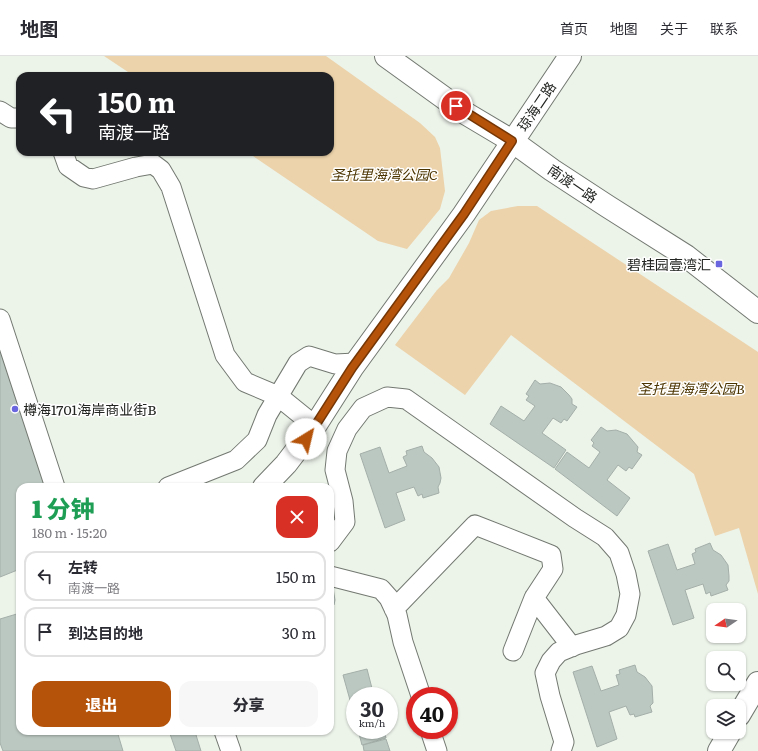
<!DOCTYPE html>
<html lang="zh">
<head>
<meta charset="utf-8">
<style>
	:root { --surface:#fff; --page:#f7f7f7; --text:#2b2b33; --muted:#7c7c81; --line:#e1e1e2; --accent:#b45309 }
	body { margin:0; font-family:Literata,"Noto Sans SC",serif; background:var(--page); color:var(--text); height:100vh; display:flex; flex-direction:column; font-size:15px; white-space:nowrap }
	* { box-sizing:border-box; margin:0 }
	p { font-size:13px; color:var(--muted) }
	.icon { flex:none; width:22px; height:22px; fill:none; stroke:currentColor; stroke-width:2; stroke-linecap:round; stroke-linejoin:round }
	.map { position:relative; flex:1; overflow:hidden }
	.details { position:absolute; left:16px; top:427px; width:318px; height:252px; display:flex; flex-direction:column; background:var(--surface); border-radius:12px; box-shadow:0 1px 3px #0004 }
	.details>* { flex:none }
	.guide { position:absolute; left:16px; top:16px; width:318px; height:84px; border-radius:12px; box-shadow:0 1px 3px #0004; background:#202124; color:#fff; overflow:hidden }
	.needle { width:26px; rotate:257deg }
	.fabs { position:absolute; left:706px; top:547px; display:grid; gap:8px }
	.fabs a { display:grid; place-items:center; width:40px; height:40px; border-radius:8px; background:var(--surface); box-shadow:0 1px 3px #0004; font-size:20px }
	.speed { position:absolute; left:346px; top:631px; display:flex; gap:8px; font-size:20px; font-weight:700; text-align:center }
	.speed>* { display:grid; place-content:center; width:52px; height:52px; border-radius:50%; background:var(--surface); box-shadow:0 1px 3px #0004; line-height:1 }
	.speed small { font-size:10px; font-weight:400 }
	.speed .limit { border:6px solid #d22; background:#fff; color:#111 }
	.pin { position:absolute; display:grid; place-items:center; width:34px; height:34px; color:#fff; margin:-17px; border:2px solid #fff; border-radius:50%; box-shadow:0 1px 4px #0007 }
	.me { position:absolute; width:44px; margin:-22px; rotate:36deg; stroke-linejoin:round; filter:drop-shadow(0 0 3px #0008) }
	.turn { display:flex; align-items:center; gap:14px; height:84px; padding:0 16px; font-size:18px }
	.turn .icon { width:52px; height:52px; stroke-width:2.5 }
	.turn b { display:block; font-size:28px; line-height:34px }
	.round { display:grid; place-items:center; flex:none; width:42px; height:42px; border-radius:12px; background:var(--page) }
	.summary { display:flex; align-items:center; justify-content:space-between; height:68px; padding:0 16px }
	h1 { font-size:24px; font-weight:800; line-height:30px; color:#1e9e55 }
	.action { display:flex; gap:8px; margin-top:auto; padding:8px 16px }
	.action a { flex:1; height:46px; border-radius:12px; background:var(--accent); color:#fff; font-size:16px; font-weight:800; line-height:46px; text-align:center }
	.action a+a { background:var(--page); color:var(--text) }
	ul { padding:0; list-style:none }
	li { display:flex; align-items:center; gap:12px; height:50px; margin:0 8px 6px; padding:0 8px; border:2px solid var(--line); border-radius:12px }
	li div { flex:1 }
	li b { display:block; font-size:15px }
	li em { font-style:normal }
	header { display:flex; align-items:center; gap:24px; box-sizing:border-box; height:56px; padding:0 20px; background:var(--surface); border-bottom:1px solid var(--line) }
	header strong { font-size:19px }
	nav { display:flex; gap:22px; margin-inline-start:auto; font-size:14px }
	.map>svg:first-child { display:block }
	.green { fill:#ecd3ab }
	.building { fill:#bbc7c1; stroke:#a4afaa }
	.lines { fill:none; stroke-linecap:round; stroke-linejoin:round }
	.minor-casing { stroke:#737971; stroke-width:21 }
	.tertiary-casing { stroke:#737971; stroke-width:24 }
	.secondary-casing { stroke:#737971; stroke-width:24 }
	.minor { stroke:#fff; stroke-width:19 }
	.tertiary { stroke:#fff; stroke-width:22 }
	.secondary { stroke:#fff; stroke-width:22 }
	.route-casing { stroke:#753606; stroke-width:10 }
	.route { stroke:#b45309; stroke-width:7 }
	.poi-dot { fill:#6966e0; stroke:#fff; stroke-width:1.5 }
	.labels { text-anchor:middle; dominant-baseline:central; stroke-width:3; stroke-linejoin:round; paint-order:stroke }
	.street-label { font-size:14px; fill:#222521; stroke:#fff }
	.park-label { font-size:14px; font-style:italic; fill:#4c3400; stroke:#fff }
	.poi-label { font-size:14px; fill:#222521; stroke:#fff; text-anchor:end }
</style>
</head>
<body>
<header>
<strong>地图</strong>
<nav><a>首页</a><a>地图</a><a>关于</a><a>联系</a></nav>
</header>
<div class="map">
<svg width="758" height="695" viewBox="0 0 758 695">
	<rect width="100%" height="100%" fill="#ecf3e9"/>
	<path class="green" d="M104,0H326L420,67L435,81L440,92L445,135L440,153L407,193L378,185L247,96H330V20H134Z
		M518,150H537L758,296V538L739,472L715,480L694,418L511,279L465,339L395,289L437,234L449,222L469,187L479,164L491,155Z"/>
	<path class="building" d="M0,276L60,431H20V513L0,521Z
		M535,324L540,328L550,327L561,331L569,339L572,343V348L577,351L567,365L564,363L561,367L553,362L542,377L566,394L554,412L490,368L501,350L524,365L535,350L526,344L529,340L526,338Z
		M601,371L607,375L616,374L627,378L638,391L637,396L642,399L632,413L629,411L626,415L618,409L607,424L630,442L617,460L555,413L567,396L589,412L600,396L592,390L594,387L591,384Z
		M422,390L424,396L432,402L439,411L441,422L440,427L438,431L439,437L423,442L422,438L418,440L414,431L396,437L405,464L385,472L360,398L380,391L389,417L407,410L403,401L407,399L406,395Z
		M710,487L713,494L721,499L728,509L729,520V525L726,529L728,534L711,540L710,536L706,538L703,528L685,534L694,562L673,569L648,495L668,488L677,514L695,508L692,498L696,496L695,493Z
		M330,527L333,532L335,544L334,549L331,552L333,558L330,559Z
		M20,557V675H117L123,695H3L0,687V563Z
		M635,609L637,616L645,621L652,630L653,647L650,650L652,656L635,661L634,658L630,659L626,650L609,656L617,683L597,691L573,616L592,610L601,635L619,629L616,619L620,618L619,614Z
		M367,613L374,640L381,638L382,640H355V662L343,619Z
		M358,674H384L386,682L362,689Z
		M169,675H202L203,676L196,679L201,695H176Z
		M386,683L390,695H364L363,689Z"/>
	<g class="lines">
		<g class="minor-casing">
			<path id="minor" d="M0,55L11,62H20
				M63,96L68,110L84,121L93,123L136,111L153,108L161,114L171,131L225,299L245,326L278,340L315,370
				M0,263L55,431
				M168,431L236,404L257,384L267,359L298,307L309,300L335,308L356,307
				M330,486L345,466L343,445L335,414L337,395L347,373L363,352L387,341L406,343L575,462L605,481L619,497L626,518L630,538L626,559L619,572L606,580L576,589L559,596L551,605L545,617L550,640L564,686L561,695
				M330,520L381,533L389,542L397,559L403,586L421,640
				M394,553L475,469L551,499L553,513L534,542L572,591
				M513,595L534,542
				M430,674L437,695
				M224,675L231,695"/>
		</g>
		<g class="tertiary-casing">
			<path id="tertiary" d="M386,0L465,57L512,85L552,114L607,150L686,200L758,256
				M264,431L286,408L315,370L352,312L464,158L570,0"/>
		</g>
		<g class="secondary-casing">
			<path id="secondary" d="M739,659L758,627
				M719,695L730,676"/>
		</g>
		<use href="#minor" class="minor"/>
		<use href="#tertiary" class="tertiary"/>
		<use href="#secondary" class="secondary"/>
	</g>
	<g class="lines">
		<g class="route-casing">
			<path id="route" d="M306,383L315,370L352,312L464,158L512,85L456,50"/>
		</g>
		<use href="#route" class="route"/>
	</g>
	<g class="poi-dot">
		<rect x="715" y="204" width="8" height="8" rx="2"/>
		<circle cx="15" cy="353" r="4"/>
	</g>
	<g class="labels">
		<g class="street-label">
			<text transform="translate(536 50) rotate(-56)">琼海二路</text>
			<text transform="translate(573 127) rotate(34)">南渡一路</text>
		</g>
		<g class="park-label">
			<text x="384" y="118">圣托里海湾公园C</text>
			<text x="691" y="332">圣托里海湾公园B</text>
		</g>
		<g class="poi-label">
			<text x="711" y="208">碧桂园壹湾汇</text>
			<text x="23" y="353" text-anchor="start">樽海1701海岸商业街B</text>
		</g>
	</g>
</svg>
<div class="fabs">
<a><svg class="needle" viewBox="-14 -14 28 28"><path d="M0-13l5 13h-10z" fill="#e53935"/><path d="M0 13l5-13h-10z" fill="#7c7c81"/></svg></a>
<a><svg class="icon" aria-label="search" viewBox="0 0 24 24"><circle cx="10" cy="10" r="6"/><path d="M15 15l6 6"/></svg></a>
<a><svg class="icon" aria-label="layers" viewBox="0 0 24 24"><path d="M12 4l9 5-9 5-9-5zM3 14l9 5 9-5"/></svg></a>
</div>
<div class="speed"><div>30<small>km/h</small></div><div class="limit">40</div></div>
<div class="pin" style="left:456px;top:50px;background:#d93025"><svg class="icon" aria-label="arrive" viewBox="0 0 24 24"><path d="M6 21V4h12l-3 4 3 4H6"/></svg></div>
<svg class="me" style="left:306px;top:383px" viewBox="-20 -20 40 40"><circle r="19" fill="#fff"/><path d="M0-13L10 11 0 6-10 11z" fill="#b45309"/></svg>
<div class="guide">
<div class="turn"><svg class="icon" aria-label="left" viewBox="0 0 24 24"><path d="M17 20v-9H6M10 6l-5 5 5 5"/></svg><div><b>150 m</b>南渡一路</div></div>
</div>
<section class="details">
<div class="summary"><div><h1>1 分钟</h1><p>180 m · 15:20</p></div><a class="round" style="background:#d93025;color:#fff"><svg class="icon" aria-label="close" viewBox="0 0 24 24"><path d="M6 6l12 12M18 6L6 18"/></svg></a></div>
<ul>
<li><svg class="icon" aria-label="left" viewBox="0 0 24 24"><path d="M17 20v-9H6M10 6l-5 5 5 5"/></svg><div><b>左转</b><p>南渡一路</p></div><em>150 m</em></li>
<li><svg class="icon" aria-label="arrive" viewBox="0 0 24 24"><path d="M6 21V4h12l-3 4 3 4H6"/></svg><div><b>到达目的地</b></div><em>30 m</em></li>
</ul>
<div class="action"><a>退出</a><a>分享</a></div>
</section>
</div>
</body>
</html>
